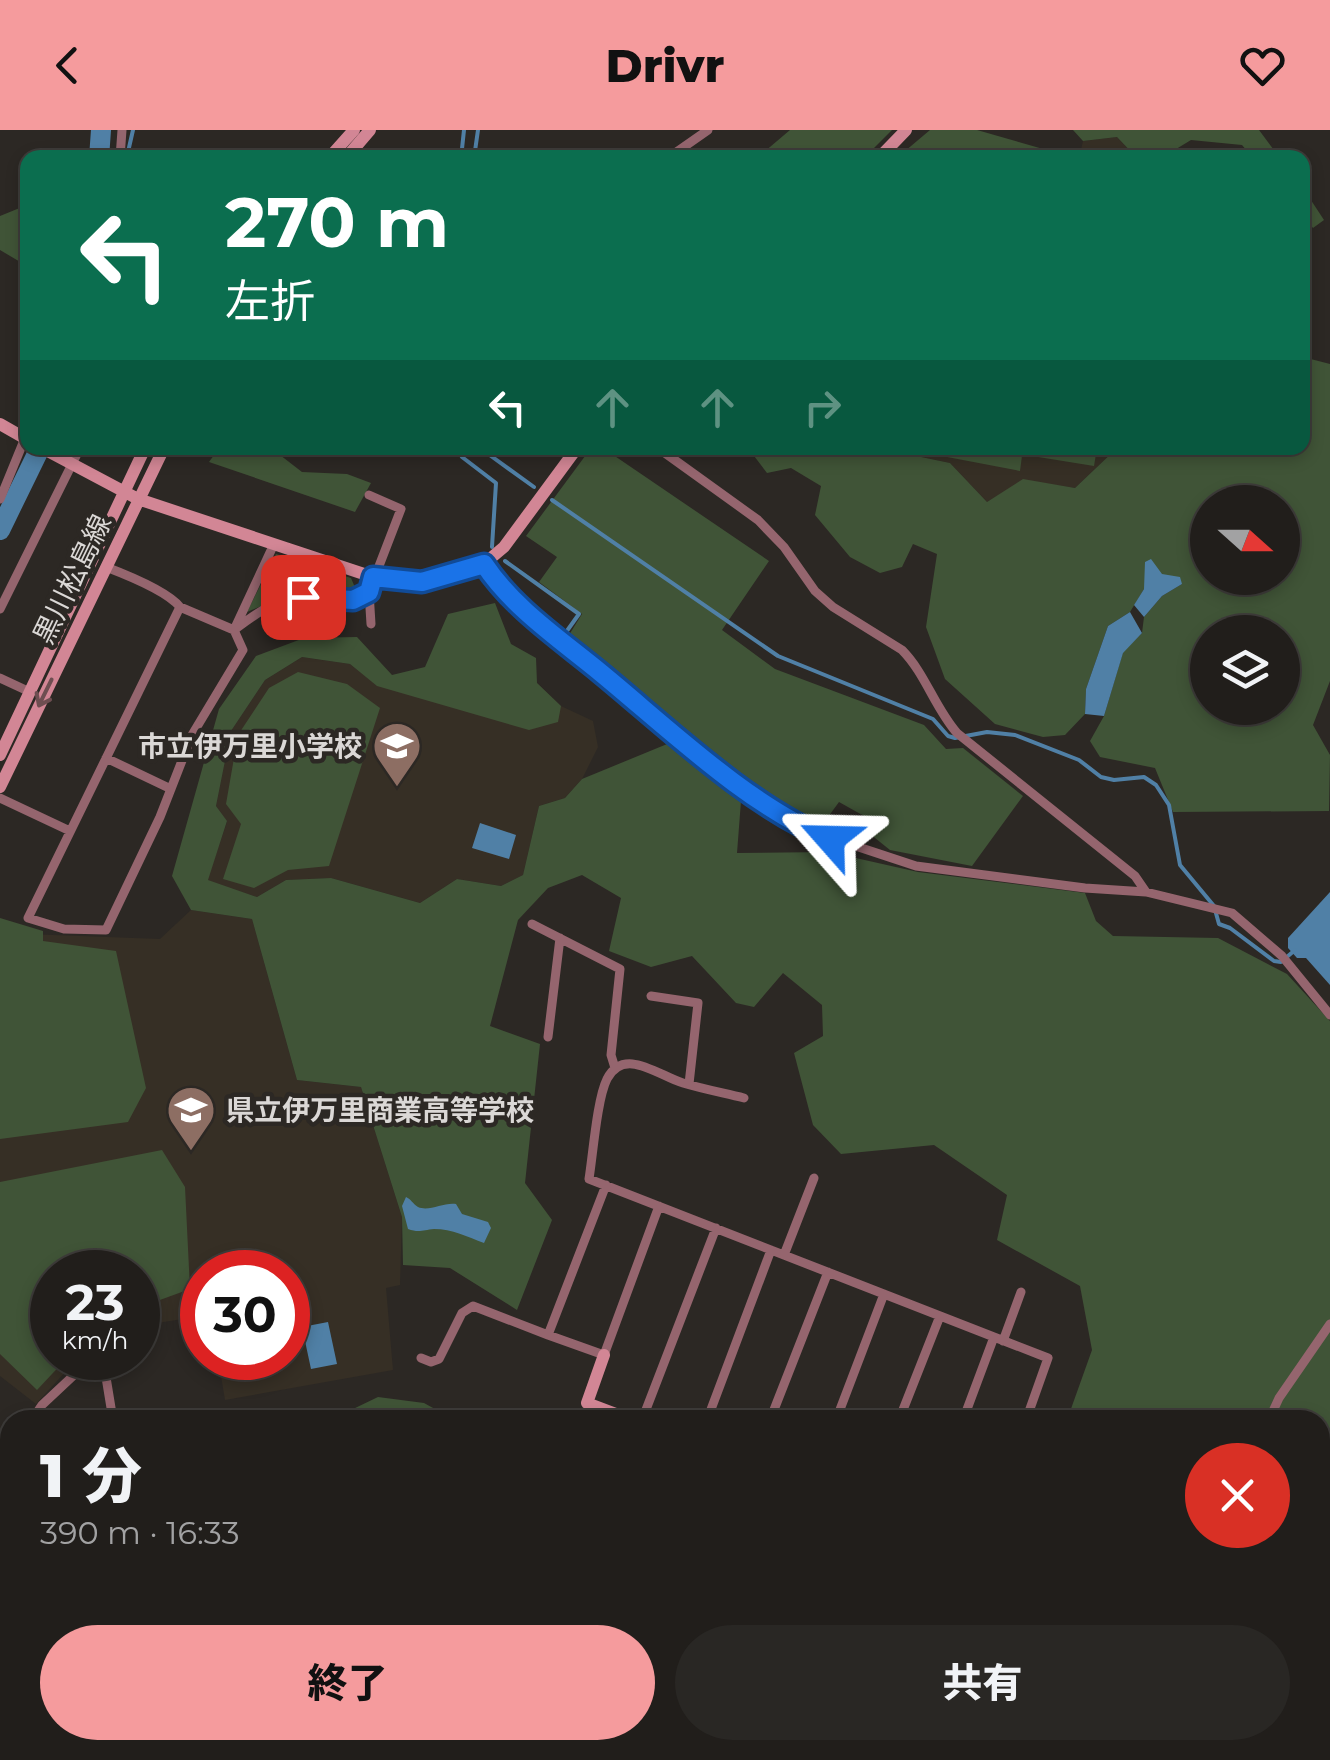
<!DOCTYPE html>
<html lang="ja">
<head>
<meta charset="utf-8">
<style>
	:root { --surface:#211e1b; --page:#292724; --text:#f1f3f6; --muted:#a2a2a3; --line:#3e3c3a; --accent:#f59b9d }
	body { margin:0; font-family:Montserrat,"Noto Sans JP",sans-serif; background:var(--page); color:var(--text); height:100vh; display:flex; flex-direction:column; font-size:38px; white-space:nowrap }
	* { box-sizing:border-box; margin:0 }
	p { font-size:32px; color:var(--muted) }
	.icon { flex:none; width:55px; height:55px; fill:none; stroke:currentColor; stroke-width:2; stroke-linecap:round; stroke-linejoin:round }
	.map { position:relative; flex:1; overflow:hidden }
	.sheet { position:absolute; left:0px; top:1280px; width:1330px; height:350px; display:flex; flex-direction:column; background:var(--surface); border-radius:30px 30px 0 0; box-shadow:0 5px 15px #0003,0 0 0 2px var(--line) }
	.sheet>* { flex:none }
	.hud { position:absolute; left:20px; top:20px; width:1290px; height:305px; border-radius:20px; box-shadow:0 5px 15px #0003,0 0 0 2px var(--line); background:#0b6e4f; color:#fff; overflow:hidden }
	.needle { width:65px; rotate:111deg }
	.tools { position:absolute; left:1190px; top:355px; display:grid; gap:20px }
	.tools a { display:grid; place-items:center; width:110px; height:110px; border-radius:50%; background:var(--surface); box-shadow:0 5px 15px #0003,0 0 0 2px var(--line); font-size:50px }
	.speed { position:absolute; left:30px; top:1120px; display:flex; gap:20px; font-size:50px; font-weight:700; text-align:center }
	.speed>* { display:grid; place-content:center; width:130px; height:130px; border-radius:50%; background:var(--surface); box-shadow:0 5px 15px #0003,0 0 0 2px var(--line); line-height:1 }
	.speed small { font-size:25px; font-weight:400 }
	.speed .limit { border:15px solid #d22; background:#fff; color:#111 }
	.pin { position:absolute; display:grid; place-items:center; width:85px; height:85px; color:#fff; margin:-42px; border-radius:20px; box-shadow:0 5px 15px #0006 }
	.me { position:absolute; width:110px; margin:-55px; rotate:295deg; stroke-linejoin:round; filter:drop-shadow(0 0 8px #0008) }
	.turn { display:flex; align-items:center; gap:35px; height:210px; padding:0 40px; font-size:45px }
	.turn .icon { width:130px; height:130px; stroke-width:2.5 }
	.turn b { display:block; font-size:70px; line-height:85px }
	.lanes { display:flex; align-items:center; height:95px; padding:0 40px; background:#0003; justify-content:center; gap:50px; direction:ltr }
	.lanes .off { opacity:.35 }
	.round { display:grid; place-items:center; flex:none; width:105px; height:105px; border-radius:52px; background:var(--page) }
	.summary { display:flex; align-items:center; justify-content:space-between; height:170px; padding:0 40px }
	h1 { font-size:60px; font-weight:800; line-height:75px }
	.action { display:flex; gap:20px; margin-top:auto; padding:20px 40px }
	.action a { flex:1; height:115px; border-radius:60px; background:var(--accent); color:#111; font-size:40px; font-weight:800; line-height:115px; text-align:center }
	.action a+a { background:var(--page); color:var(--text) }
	header { display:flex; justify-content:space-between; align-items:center; height:130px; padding:0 40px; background:var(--accent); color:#111; font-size:45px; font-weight:800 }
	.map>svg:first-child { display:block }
	.built { fill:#362f25 }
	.green { fill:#405437; fill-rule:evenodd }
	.water { fill:#5080a6 }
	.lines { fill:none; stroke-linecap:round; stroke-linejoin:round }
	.stream { stroke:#5080a6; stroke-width:4 }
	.river { stroke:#5080a6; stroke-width:20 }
	.street { stroke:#95656e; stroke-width:9 }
	.secondary { stroke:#d28695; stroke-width:12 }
	.oneway { stroke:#6e4e51 }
	.route-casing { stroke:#114b97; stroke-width:25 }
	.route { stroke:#1a73e8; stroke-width:18 }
	.labels { text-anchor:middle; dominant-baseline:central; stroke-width:9; stroke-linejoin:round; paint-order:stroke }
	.street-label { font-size:28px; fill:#dbd8d6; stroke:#2c2824 }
	.poi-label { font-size:28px; font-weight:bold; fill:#dbd8d6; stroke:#2c2824; text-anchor:end }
</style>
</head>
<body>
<header><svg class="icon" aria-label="back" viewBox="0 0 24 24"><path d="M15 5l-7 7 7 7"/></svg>Drivr<svg class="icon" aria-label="heart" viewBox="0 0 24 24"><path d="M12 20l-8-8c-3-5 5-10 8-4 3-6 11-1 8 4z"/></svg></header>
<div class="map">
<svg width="1330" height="1630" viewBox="0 0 1330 1630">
	<rect width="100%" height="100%" fill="#2c2824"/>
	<path class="built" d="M1117,7L1136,27L1079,28L1083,11Z
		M878,318H1117L1075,358L1024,350L987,372L950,333Z
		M302,527L350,534L378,556L537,553L561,576L593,591L598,617L582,649L565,668L539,676L523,745L501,756L457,749L420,773L331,748L286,750L257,767L207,750L227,692L216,676L231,601L265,550Z
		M191,780L252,789L297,950L361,957L402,1087L400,1155L386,1158L393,1240L225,1270L218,1228H288V1142H202V1186L138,1196V1142H52V1228H78L36,1274L0,1246V803L160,809Z"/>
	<path class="green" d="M790,0H892L865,27H758Z
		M930,0H977L1071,27H898Z
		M1073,0H1259L1279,27H1252L1242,15L1191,10L1163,27H1136L1117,7L1083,11Z
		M1303,58L1324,90L1313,98L1303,86Z
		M27,75V136L0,120V86Z
		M1303,227L1330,234V551L1313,595L1330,625L1329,681L1173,682L1155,638L1100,627L1090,611L1104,586L1123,522L1142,503L1144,487L1162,466L1182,454L1144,459L1130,482L1108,496L1086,559L1085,584L1065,605L1043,607L995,594L945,549L926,497L937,424L913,414L902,437L880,443L850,427L815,385L821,356L791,338L767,343L748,318H878L950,333L987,372L1023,349L1075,358L1117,318H1302ZM1208,372H1282V448H1208ZM1208,502H1282V578H1208Z
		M219,318H271L302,342L347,344L371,353L355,382L209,332Z
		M591,318H603L769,431L722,500L775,539L924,595L946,619L963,618L1023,666L972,736L890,720L860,696L864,686L839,672L820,698L783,678L569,505L582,484L539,452L557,427L526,406Z
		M900,318H1023L1020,341Z
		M1033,318H1097L1094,336L1032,326Z
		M276,424L351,448L356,460L352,466C309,464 287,464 247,482Z
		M495,473L511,514L536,528L537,553L561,576L558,592L529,600L377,556L350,534L302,527L265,550L231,601L216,676L227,691L208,750L257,767L286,750L331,748L420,773L457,749L501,756L523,745L539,676L565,668L582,649L672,612L741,671L737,723L829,722L918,742L1085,763L1096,791L1113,806L1218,808L1287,844L1330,891V1478L1320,1480V1290H1067L1092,1220L1080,1156L997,1110L1007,1065L934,1015L841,1024L813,995L794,923L823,906L822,875L783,843L754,877L736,873L692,826L651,837L609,821L621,768L582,745L548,758L518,790L490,896L540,914L525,1053L552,1090L517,1180L450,1138L403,1135L402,1087L361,957L297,950L252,789L191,780L172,746L219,579L256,526L304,508L357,507L392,545L425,537L448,484Z
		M298,542L347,554L380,578L329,736L288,740L254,758L223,749L241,694L226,674L238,605L269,558Z
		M0,788L43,801V811L116,821L146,958L128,992L0,1009Z
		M162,1020L185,1057L190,1159L138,1178V1142H52V1228H67L37,1260L0,1224V1052Z
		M378,1267L424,1273L455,1290H352L351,1280Z
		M381,1620H450L451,1630H380Z
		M838,1620H908L888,1630H801Z"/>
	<path class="water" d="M1151,429L1162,444L1180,447L1182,454L1162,466L1144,487L1134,475L1144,459L1145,432Z
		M1130,482L1142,503L1123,523L1104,586L1085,584L1086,559L1108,496Z
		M480,693L516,705L509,729L472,718Z
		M1330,762V855L1306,828H1297L1288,818V808Z
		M406,1067C411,1069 413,1074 418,1077C429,1082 444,1072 456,1074L462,1084L488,1092L491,1098L484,1113C468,1107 452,1099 434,1099C423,1100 419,1103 408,1099L402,1076Z
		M328,1192L337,1234L311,1239L302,1197Z"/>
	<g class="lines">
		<path class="stream" d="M131,28L128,22L133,0
			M461,28L464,0
			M474,28L478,0
			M456,318L462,327L496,353L492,417
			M480,318L534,357
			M552,370L778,526L933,589L948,606L955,608L987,602L1015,605L1079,630L1101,647L1114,650L1144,647L1156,655L1169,675L1180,735L1214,776L1219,794L1230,798L1274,831L1281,832L1295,820
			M505,431L579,484L564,505L665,586"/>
		<path class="river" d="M99,28L101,0
			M0,400L40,318
			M0,1381L10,1390
			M1320,1504L1330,1503
			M138,1620L140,1630
			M896,1630L917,1620"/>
		<path class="street" d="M120,28L122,0
			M668,28L708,0
			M658,318L758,390L784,417L815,461L833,477L902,520C925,543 935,578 957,603L1135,746L1146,762
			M369,365L401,379L369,462L371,494
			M0,369L25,308
			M274,414L234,500L180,477L28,788L64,799L106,800L160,687L192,605L243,520L234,500C257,483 276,468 306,467C329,467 348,472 369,462
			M485,433L510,467L585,530L669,600L763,672L801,698L916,736L1085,758L1146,762L1232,783L1282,826L1330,885
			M106,437C127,445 167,461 180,477
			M0,479L80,318
			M0,548L30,562
			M106,628L171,659
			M0,668L70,701
			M532,794L620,839L611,925L615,938
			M651,866L698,873L689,954
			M548,907L560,808
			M744,968C724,963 703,959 683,953C659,946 624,916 607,949C597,969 593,1024 589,1049L1048,1228L1026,1290
			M606,1055L548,1205L604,1225L659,1076
			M784,1125L814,1048
			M1003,1211L1021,1162
			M421,1228L431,1232L439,1229L462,1183L473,1176L548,1205
			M32,1290L42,1275L89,1231L104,1235L113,1290
			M642,1290L716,1098
			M707,1290L771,1120
			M770,1290L828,1142
			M836,1290L884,1164
			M899,1290L940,1186
			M963,1290L994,1207
			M1269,1290L1279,1268L1330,1194
			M0,1406L10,1415
			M0,1538L5,1555L0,1557
			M87,1620L90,1630"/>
		<path class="secondary" d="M329,28L354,0
			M346,28L370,0
			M879,28L906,0
			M0,294L28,310
			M42,318L138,369L373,447L422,452L485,433L504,417L577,318
			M0,625L145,318
			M0,657L164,318
			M604,1225L587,1273L632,1290
			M0,1310L10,1316
			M293,1620L299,1630
			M371,1630V1620
			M1286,1630L1330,1622"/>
	</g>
	<defs><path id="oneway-shaft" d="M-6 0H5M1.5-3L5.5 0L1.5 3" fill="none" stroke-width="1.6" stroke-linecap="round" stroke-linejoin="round" transform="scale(2.5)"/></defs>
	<use class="oneway" href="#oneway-shaft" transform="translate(45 563) rotate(116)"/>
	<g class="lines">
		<g class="route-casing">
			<path id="route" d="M303,467L353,470L369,462L373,447L422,452L484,434C513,478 561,510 601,543C668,598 751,678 830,709"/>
		</g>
		<use href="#route" class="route"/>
	</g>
	<defs>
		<g id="school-pin" transform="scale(2.5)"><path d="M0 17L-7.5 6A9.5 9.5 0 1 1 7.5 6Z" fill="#8d6e63" stroke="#2c2824"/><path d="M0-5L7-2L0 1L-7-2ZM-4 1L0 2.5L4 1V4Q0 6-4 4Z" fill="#fff"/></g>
	</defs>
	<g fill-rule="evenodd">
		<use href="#school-pin" x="397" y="616"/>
		<use href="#school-pin" x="191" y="980"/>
	</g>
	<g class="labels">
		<g class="street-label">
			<text transform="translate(72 449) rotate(-64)">黒川松島線</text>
		</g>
		<g class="poi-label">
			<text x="362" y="616">市立伊万里小学校</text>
			<text x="226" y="980" text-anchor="start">県立伊万里商業高等学校</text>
		</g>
	</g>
</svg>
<div class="tools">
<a><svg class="needle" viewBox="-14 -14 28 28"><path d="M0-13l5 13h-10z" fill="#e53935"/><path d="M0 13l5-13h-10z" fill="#a2a2a3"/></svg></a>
<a><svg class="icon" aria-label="layers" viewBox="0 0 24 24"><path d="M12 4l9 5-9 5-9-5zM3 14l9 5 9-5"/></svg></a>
</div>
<div class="speed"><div>23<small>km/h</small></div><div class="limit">30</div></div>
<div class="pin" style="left:303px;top:467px;background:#d93025"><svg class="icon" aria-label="arrive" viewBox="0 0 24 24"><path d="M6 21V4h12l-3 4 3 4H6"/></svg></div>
<svg class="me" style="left:830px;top:709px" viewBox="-20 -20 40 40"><path d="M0-17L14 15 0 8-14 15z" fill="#1a73e8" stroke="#fff" stroke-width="4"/></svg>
<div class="hud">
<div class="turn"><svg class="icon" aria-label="left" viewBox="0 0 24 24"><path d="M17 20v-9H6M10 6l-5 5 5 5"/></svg><div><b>270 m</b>左折</div></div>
<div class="lanes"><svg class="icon" aria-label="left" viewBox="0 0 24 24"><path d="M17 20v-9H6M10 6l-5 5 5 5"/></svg><svg class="icon off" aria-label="ahead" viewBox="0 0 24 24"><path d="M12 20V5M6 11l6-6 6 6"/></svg><svg class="icon off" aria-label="ahead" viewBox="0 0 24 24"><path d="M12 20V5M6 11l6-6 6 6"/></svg><svg class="icon off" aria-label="right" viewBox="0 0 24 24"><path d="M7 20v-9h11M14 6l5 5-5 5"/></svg></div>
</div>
<section class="sheet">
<div class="summary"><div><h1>1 分</h1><p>390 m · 16:33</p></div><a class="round" style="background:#d93025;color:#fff"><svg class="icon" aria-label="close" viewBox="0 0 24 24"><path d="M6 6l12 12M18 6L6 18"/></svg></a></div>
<div class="action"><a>終了</a><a>共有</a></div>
</section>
</div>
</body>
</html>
